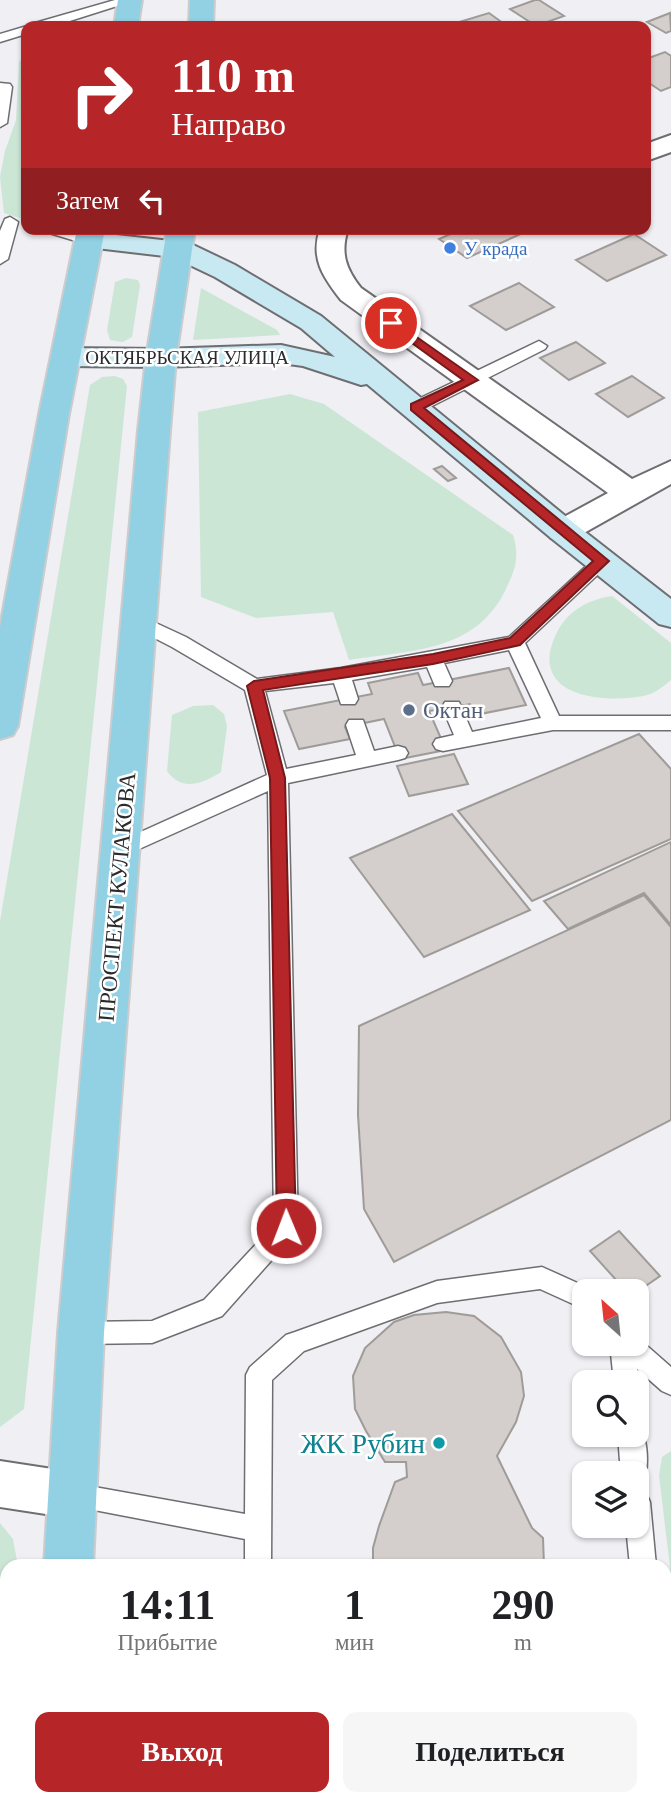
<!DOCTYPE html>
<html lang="ru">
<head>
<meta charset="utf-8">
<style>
	:root { --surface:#fff; --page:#f6f6f6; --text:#202124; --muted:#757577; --accent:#b62628 }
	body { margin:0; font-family:"Times New Roman",serif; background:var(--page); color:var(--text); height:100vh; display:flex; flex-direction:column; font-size:26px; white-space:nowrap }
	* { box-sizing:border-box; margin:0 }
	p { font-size:23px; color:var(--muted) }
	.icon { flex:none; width:38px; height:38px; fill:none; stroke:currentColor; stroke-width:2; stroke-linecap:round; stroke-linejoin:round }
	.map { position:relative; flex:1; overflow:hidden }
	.drawer { position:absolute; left:0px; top:1559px; width:672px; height:247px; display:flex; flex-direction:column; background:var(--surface); border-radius:21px 21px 0 0; box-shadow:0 2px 5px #0004 }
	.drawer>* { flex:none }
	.guide { position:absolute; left:21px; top:21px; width:630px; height:214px; border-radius:14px; box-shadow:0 2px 5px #0004; background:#b62628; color:#fff; overflow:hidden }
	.needle { width:46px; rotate:333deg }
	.fabs { position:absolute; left:572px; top:1279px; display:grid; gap:14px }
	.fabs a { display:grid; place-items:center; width:77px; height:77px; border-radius:14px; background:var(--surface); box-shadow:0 2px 5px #0004; font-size:35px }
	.pin { position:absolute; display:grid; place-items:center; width:60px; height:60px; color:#fff; margin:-30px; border:4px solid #fff; border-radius:50%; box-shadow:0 2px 7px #0007 }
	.me { position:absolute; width:77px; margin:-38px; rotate:359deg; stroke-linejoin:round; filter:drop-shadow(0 0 5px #0008) }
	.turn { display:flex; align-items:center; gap:24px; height:147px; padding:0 35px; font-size:32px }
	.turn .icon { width:91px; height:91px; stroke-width:2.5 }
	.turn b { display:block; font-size:49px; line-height:60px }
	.then { display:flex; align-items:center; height:66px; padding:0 35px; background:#0003; gap:14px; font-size:26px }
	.eta { display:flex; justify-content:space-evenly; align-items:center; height:119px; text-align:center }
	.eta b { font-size:42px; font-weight:700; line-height:49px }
	.cta { display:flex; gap:14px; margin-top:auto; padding:14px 35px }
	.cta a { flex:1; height:80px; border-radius:14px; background:var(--accent); color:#fff; font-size:28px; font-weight:700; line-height:80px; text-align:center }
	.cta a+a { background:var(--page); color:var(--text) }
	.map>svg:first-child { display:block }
	.green { fill:#cce6d6 }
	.building { fill:#d4cfcc; stroke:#9f9b98; stroke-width:2 }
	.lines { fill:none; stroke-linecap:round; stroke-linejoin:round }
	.lane-casing { stroke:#6e6e72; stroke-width:3 }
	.street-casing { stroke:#6e6e72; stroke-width:4 }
	.secondary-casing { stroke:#6e6e72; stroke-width:4 }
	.primary-casing { stroke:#cccccd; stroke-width:4 }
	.lane { fill:#fff; fill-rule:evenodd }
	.street { fill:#fff; fill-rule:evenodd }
	.secondary { fill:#c8e8f2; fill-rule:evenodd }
	.primary { fill:#92d1e4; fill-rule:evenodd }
	.route { fill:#b62628; stroke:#76191a; stroke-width:2 }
	.shop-dot { fill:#3f7fe0; stroke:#fff; stroke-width:2.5 }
	.service-dot { fill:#5c6f8a; stroke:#fff; stroke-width:2.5 }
	.culture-dot { fill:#0f9aa8; stroke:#fff; stroke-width:2.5 }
	.labels { text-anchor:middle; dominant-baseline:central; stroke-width:5; stroke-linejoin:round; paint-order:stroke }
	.far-shop-label { font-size:19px; fill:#366cbe; stroke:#fff; text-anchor:start }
	.far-street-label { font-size:19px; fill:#2b2b2d; stroke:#fff }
	.service-label { font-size:23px; fill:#4e5e75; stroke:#fff; text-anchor:start }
	.street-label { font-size:23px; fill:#2b2b2d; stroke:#fff }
	.near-culture-label { font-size:28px; fill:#0d838f; stroke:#fff; text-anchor:end }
</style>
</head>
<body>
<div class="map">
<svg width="671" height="1805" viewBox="0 0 671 1805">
	<rect width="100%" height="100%" fill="#efeff4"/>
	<path class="green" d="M26,52V220L4,213L0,177L5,151L16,120L19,62Z
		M126,278L138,280L140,285L132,337L123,342L110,340L107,330L115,282Z
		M201,288L277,330L280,335L193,340Z
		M115,376L123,379L127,386L24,1409L0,1427V921L90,385L102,377Z
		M290,394L324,404L513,535C520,558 515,570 505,591C474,653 410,650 349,660L333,612L256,618L201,597L198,412Z
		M612,596L671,643V680C663,687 654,694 643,696C619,701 572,700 556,679C549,670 548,658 551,648C560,616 581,601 612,596Z
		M213,705L224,714L227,726L221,772C202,784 182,792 167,771L172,715L193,706Z
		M671,1451V1576L659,1475L662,1457Z
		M0,1523L13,1539L18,1566H7V1689L0,1765Z"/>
	<path class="building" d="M535,0H539L564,16L536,26L510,9Z
		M489,13L507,26H446Z
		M670,13L671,31L666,33L647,22Z
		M665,52L671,56V87L661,91L646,81V59Z
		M462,229H532L467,258L439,239Z
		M634,234L666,255L607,281L576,260Z
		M519,283L554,307L506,330L470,306Z
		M576,342L605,363L569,380L540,358Z
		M632,376L664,398L628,417L596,394Z
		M442,466L456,478L448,481L434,469Z
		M509,668L526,705L475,715L470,704L429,711L446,750L400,759L384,719L345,727L350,739L299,749L284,711L372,694L368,683L418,673L423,685Z
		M639,734L671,769V839L532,901L458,811Z
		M454,754L468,784L409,796L397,766Z
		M452,814L530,910L424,957L350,858Z
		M671,842V925L644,893L568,929L544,901Z
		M644,895L671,927V1120L394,1262L364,1209L358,1115L359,1026Z
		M619,1231L660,1276L637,1292H627L590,1251Z
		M446,1312L474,1316L501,1337L521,1372L524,1396L516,1422L497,1456L532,1528L543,1538L544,1566H373V1548L379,1526L395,1482L407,1477L406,1462H385L366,1431L355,1409L353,1376L365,1348L394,1322L414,1315Z
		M370,1799H546L544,1805H373Z"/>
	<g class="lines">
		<g class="lane-casing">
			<path id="lane" d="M115,0H136L54,26H33L35,23Z
				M27,26L26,34L0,42V34Z
				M0,83L10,84L12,87L7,123L0,127Z
				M10,217L18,222L8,259L0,264V231L5,219Z
				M44,229H68L94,237L97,240L89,245L46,232Z
				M539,341L547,346L545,349L422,411H410L408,407L410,403Z
				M602,555L608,557L611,561L608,565L525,643L559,716H671V730H553L443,751L436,749L433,744L436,739L454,735L442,707L445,702H459L472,732L541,718L509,650L444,663L452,681L449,686H435L427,667L352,680L358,699L355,704H341L334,683L265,691L286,769L356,755L346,725L349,720H363L374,751L398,746L405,748L408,753L405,758L398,760L288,783L298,1228L294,1235L222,1316L152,1343L81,1344L72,1341L69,1333L72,1325L81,1322L152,1321L204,1300L274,1225L268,791L128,854L121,857L114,854L111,849L114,844L267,775L245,690L172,647L131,626L129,622L131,618H145L186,637L257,679L341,668L509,637L596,557Z
				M542,1267L593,1290L584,1292V1309L540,1289L437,1303L304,1351L272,1380L271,1566H245V1539L63,1504L59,1495L63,1486L72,1483L245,1514L246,1375L250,1367L286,1335L295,1332L437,1281Z
				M637,1337L671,1367V1395L662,1391L637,1369V1385V1382H614L610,1344H637Z
				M637,1425C649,1436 649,1469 643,1483L637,1485V1474H621L618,1435H637Z
				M637,1489L646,1493L650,1502L656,1566H630L626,1526H637Z
				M665,1785L671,1787V1805H652L651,1799H665Z
				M242,1799H270V1805H242Z"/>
		</g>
		<g class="street-casing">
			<path id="street" d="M671,135V152L646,161V144Z
				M320,229H348C340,253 346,269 361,288L632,479L671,461V484L575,538L563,542L551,538L547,531L551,524L608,493L341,300C323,277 310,258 320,229Z
				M0,1461L72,1472L89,1479L96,1495L89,1511L72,1518L0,1507Z"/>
		</g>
		<g class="secondary-casing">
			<path id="secondary" d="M89,232L189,243L235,265L321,316L575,524L671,599V627L659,624L551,538L367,384L361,385L303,366L281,363L161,367L66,366L55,363L51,357L55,351L66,348L161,349L281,345L335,357L301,328L215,277L173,257L79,246L75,240L79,234Z"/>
		</g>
		<g class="primary-casing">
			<path id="primary" d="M118,0H142L138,26H114Z
				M190,0H214L213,26H189Z
				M77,229H105L69,414L18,726L13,735L0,739V627L39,414Z
				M167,229H195L176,358L170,431L104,1333L93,1566H44L58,1333L138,431L146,358Z
				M28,1799H80L79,1805H27Z"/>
		</g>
		<use href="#lane" class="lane"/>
		<use href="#street" class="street"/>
		<use href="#secondary" class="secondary"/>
		<use href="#primary" class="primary"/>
	</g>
	<path class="route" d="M391,319L478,380L424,408L609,561L520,645L433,664L263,690L285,778L296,1228L293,1234L286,1236L280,1234L277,1228L270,778L247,686L254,681L433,654L510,638L593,561L411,410V404L463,380L387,325V320Z"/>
	<circle class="shop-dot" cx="450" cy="248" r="7"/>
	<circle class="service-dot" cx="409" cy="710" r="7"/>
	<circle class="culture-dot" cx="439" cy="1443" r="7"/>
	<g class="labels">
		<g class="far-shop-label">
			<text x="464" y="248">У крада</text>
		</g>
		<g class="far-street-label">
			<text x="187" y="357">ОКТЯБРЬСКАЯ УЛИЦА</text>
		</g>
		<g class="service-label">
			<text x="423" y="710">Октан</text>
		</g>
		<g class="street-label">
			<text transform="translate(117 897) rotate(-85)">ПРОСПЕКТ КУЛАКОВА</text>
		</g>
		<g class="near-culture-label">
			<text x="425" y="1443">ЖК Рубин</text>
		</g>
	</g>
</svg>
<div class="fabs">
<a><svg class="needle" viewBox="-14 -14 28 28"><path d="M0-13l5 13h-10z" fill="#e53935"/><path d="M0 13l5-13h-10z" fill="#757577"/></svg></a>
<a><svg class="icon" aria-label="search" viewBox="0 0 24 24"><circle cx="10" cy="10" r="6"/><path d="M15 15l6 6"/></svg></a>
<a><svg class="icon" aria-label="layers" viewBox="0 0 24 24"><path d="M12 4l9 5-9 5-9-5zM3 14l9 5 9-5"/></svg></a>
</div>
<div class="pin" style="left:391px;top:323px;background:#d93025"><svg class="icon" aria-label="arrive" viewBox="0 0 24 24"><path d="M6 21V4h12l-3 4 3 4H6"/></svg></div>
<svg class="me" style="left:286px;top:1228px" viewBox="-20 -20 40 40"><circle r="17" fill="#b62628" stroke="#fff" stroke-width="3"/><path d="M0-11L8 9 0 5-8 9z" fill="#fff"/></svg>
<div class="guide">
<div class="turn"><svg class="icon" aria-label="right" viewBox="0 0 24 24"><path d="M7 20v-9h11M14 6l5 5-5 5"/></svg><div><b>110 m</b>Направо</div></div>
<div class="then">Затем<svg class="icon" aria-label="left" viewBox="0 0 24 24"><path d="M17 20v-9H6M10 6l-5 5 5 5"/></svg></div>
</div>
<section class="drawer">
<div class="eta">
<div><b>14:11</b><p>Прибытие</p></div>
<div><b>1</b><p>мин</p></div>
<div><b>290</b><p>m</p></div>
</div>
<div class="cta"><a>Выход</a><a>Поделиться</a></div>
</section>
</div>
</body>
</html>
